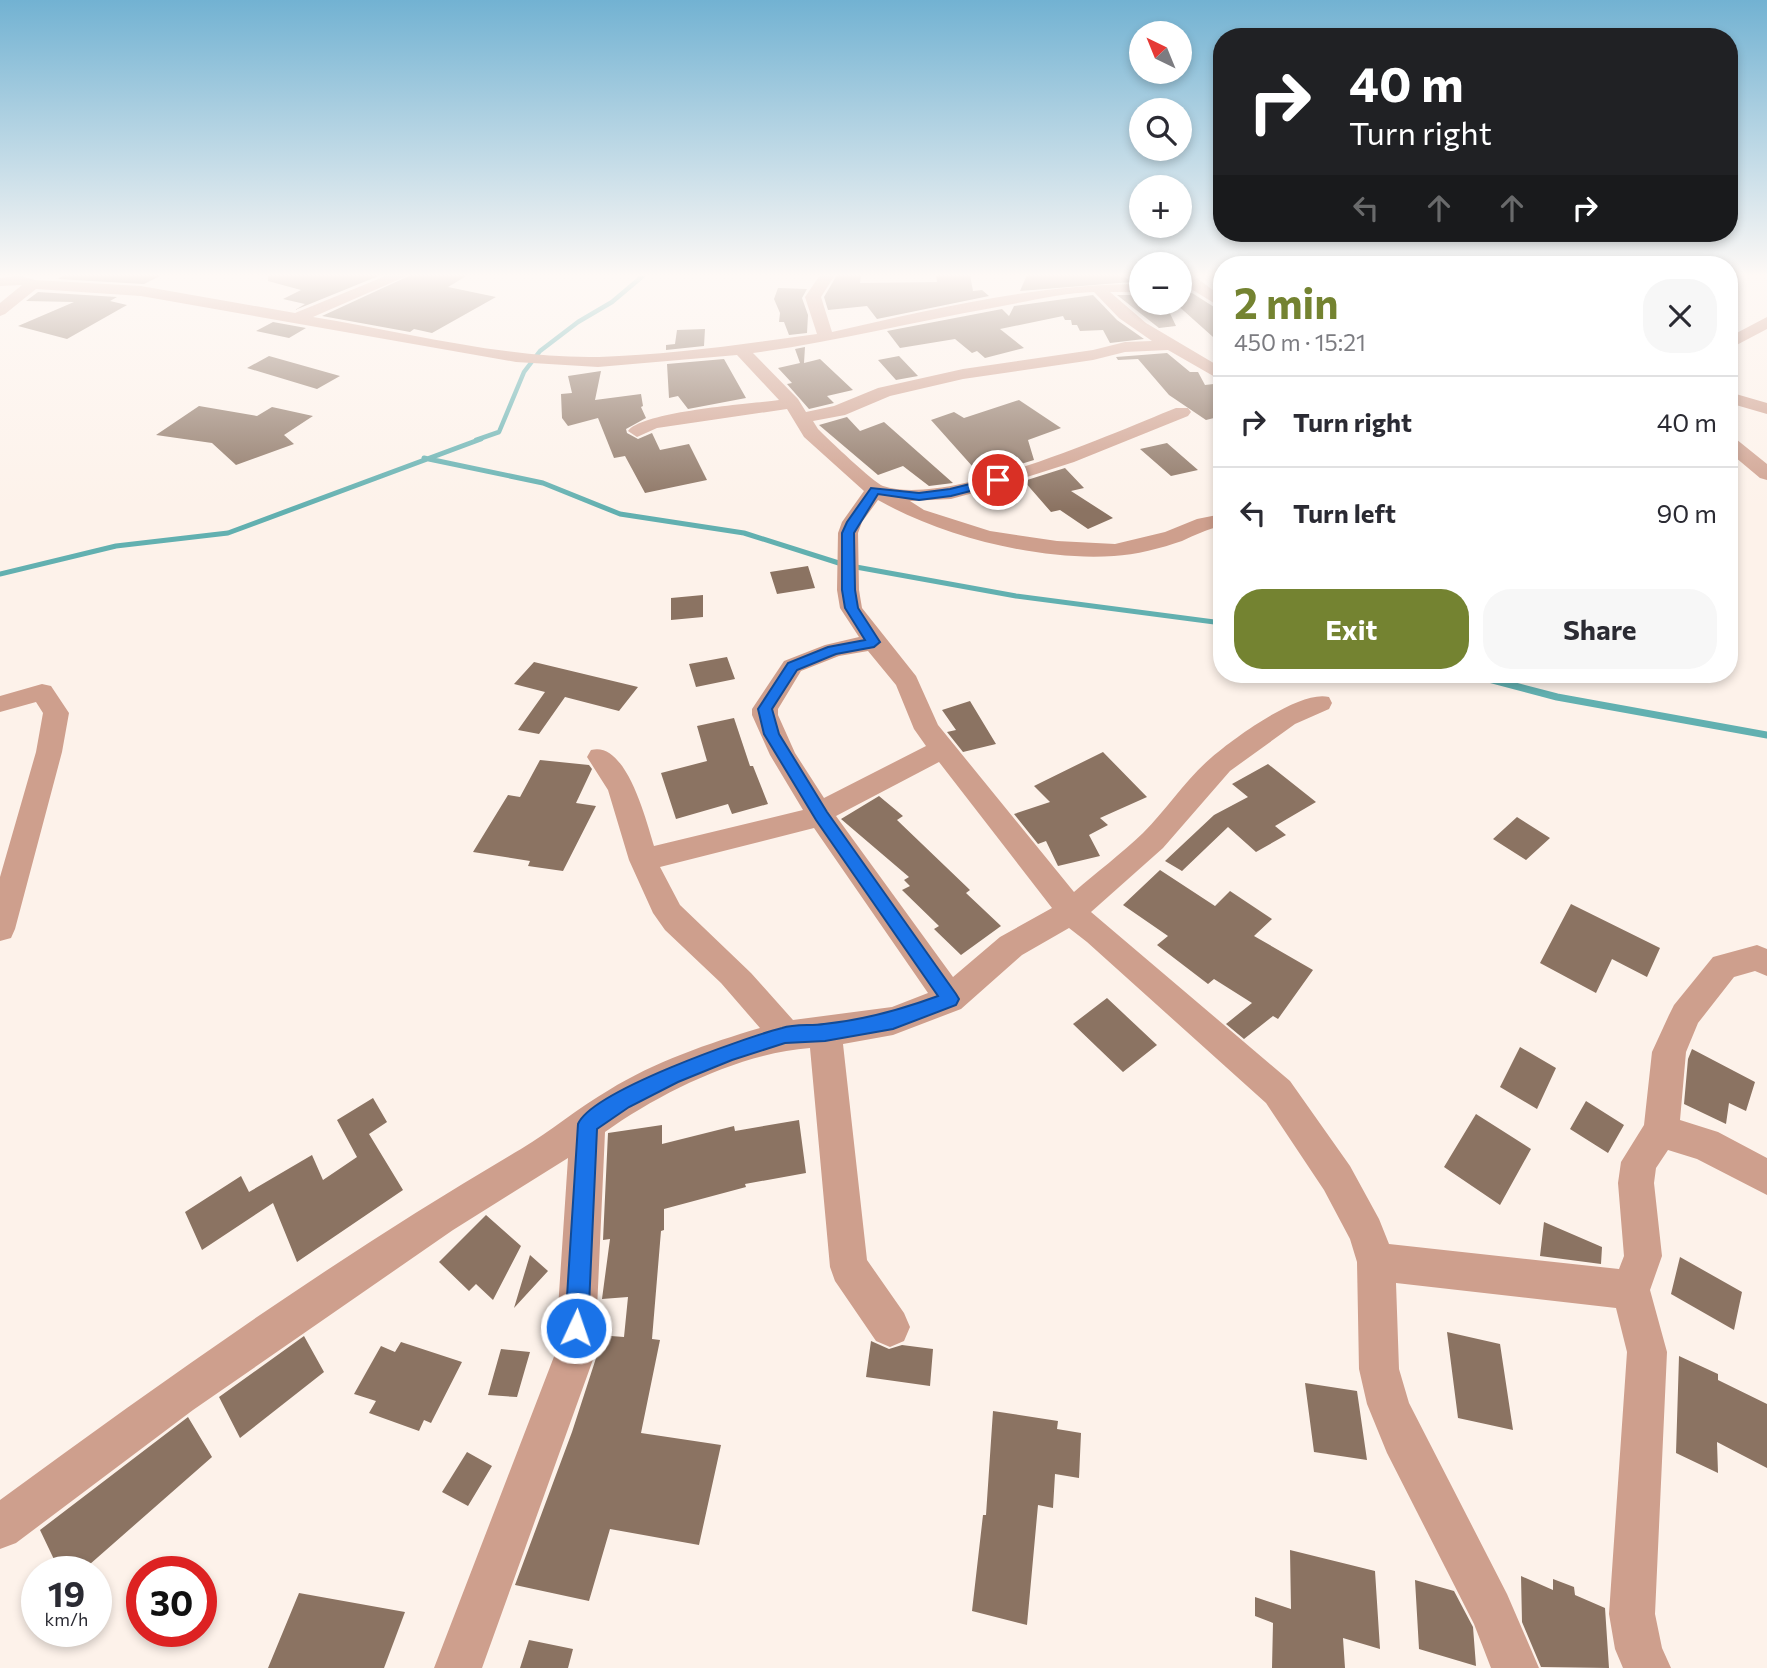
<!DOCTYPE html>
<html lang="en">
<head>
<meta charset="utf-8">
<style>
	:root { --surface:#fff; --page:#f7f7f7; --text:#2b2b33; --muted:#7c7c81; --line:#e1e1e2; --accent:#748331 }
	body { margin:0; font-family:Commissioner,sans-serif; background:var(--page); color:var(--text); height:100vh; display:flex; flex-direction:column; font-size:26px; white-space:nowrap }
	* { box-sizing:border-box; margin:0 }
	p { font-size:23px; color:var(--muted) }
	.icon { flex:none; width:38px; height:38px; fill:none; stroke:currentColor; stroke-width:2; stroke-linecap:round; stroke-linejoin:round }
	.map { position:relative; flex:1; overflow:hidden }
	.panel { position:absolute; left:1213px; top:256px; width:525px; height:427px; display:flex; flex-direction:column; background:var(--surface); border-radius:28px; box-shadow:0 4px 10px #0003 }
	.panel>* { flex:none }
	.top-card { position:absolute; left:1213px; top:28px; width:525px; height:214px; border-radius:28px; box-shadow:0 4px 10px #0003; background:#202124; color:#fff; overflow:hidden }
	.needle { width:46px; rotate:317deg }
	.controls { position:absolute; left:1129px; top:21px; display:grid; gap:14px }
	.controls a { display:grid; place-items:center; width:63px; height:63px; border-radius:50%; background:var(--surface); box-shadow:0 4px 10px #0003; font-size:35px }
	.speed { position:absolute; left:21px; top:1556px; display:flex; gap:14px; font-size:35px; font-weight:700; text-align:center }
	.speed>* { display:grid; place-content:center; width:91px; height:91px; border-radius:50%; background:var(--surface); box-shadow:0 4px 10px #0003; line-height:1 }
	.speed small { font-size:18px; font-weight:400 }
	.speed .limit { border:10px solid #d22; background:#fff; color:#111 }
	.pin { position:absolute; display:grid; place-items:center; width:60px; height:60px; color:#fff; margin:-30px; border:4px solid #fff; border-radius:50%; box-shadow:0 2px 7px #0007 }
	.me { position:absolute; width:77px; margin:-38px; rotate:3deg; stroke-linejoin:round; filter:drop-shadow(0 0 5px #0008) }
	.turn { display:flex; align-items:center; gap:24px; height:147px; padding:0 21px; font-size:32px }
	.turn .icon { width:91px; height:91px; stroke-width:2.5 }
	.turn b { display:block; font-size:49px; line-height:60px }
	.lanes { display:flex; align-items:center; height:66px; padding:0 21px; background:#0003; justify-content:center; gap:35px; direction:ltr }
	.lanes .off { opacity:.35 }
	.round { display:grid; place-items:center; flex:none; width:74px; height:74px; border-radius:28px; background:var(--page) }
	.overview { display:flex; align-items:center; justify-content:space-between; height:119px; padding:0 21px }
	h1 { font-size:42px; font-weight:700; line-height:52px; color:var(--accent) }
	.button { display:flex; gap:14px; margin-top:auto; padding:14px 21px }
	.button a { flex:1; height:80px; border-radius:28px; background:var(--accent); color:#fff; font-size:28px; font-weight:700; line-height:80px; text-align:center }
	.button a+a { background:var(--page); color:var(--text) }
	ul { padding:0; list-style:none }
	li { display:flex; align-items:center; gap:21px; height:91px; padding:0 21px; border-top:2px solid var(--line) }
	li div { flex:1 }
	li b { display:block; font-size:26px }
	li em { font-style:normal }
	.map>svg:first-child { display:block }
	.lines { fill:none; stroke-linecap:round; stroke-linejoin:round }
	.stream-far2 { stroke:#62b0b0; stroke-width:4.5 }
	.stream-far1 { stroke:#62b0b0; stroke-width:5 }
	.stream { stroke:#62b0b0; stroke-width:7 }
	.building { fill:#8b7362 }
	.minor { fill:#ce9f8d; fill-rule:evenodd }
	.route { fill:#1a73e8; stroke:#114b97; stroke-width:2 }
</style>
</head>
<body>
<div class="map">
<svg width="1767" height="1668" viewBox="0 0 1767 1668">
	<rect width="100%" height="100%" fill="#fdf2ea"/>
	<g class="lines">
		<path class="stream-far2" d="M476,440L499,432L524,372L540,351L578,322L612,302L644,275"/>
		<path class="stream-far1" d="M424,458L543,483L620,514L744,533L845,565L1016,596L1222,623
			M0,574L116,546L228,533L481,439"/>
		<path class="stream" d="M1470,674L1557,697L1767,735"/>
	</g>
	<path class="building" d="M63,275H162L144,284L58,279Z
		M268,275H381L295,310L305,304L283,299L301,290L268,281Z
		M411,275H468L448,287L496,297L432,333L414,329L410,332L322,316Z
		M837,275H861L860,283L937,282L936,275H970L973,291L982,290L989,296L877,319L867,306L828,310L824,297Z
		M1027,275H1123L1131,282L1020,291Z
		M778,288L807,289L802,298L808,315L807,333L789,335L784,322H779L780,313L774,299Z
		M38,292L117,297L110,301L127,305L67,339L18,326L74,302L26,301Z
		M1192,293L1222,312V345L1175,303H1180V295Z
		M1093,295L1117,320L1144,339L1110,343L1103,330L1080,331L1077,325H1072L1071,320H1065L1063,316L1000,329L1024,348L985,358L977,351L972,353L955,339L900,348L887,331L1002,309L1009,316L1014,306Z
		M1117,295H1141V303H1165L1176,326L1159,328Z
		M273,322L306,328L289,338L256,331Z
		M705,329L704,346L666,350V345L675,344L677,330Z
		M805,347L804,363L820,359L853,390L827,396L834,403L809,409L787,384L792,383L778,368L800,363L795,349Z
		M1167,353L1190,372H1198L1205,385L1222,383V416L1206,420L1169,395L1138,359L1118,360L1116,357Z
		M269,356L340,376L317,389L247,368Z
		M899,356L918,376L896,380L878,360Z
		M724,359L746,398L688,409L678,396L669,398L667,364Z
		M601,371L595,400L641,394L643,406L641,407L646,418L626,429L627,433L638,439L652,433L660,450L689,444L707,480L645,493L625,456L614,458L598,418L568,426L562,418L561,394L572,393L568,376Z
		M1019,400L1061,428L1028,440L1034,460L981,476L931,420L954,412L964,418Z
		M199,406L257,416L272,407L313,416L284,435L294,444L236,465L212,443L156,435Z
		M847,417L860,431L884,422L953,483L929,486L903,466L878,475L819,425Z
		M1167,443L1198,470L1171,476L1140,449Z
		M1065,468L1084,488L1071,491L1113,518L1088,529L1060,510L1051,512L1024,481Z
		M808,566L815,588L777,594L770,572Z
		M703,595V617L671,620V598Z
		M727,657L735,679L696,687L689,664Z
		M534,662L638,687L619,711L565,697L539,734L518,730L545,692L514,684Z
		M970,701L996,744L963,752L947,732L956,730L942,710Z
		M734,718L750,766H753L768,804L732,814L728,804L676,819L661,773L707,761L697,726Z
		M1103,752L1147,797L1100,818L1108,825L1089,835L1100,856L1058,866L1046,841L1038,844L1014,814L1050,802L1034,786Z
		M540,760L589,765L592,769L576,803L596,806L563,871L528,866L530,861L473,852L508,795L520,797Z
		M1268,764L1316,802L1275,826L1286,835L1256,852L1228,827L1182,871L1165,861L1214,815L1248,797L1232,784Z
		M879,796L903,816L897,820L970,890L966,893L1001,926L961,955L934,929L939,926L902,890L910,886L904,880L909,877L841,819Z
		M1517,817L1550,838L1526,860L1493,839Z
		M1160,870L1215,906L1230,891L1272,919L1254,936L1313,970L1278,1019L1273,1016L1244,1039L1226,1024L1252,1003L1214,979L1208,984L1157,945L1168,936L1123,905Z
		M1571,904L1660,948L1647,977L1612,959L1596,993L1540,963Z
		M1107,998L1157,1045L1123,1072L1073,1024Z
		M1520,1047L1556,1068L1537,1109L1500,1087Z
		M1692,1049L1755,1082L1746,1111L1729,1103L1726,1124L1684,1104L1688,1059Z
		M373,1098L387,1122L369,1134L403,1190L297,1262L273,1203L202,1250L185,1212L241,1176L249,1192L312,1155L323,1180L357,1157L337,1120Z
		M1586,1101L1624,1125L1608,1153L1570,1129Z
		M1476,1114L1531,1149L1500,1205L1444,1167Z
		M799,1120L806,1173L745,1184L746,1187L664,1209V1230L661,1231L652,1339L660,1340L641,1433L721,1445L699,1545L610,1529L589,1601L515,1585L572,1432L597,1355L598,1335L624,1337L628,1297L602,1299L610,1239L603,1240L608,1133L662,1125V1144L734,1126L735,1131Z
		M486,1215L521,1246L493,1300L476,1284L469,1291L439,1262Z
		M1544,1222L1602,1247L1601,1264L1540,1256Z
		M530,1255L548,1271L514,1308Z
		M1680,1257L1742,1292L1734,1330L1671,1294Z
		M1447,1332L1500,1344L1513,1430L1458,1418Z
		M304,1336L324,1372L240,1438L219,1397Z
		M871,1341L889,1349L902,1345L933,1349L930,1386L866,1377Z
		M401,1342L462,1362L431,1423L424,1420L419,1431L369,1413L376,1401L354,1394L381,1346L395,1352Z
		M501,1349L530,1352L517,1397L488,1395Z
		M1679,1356L1718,1374V1380L1767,1404V1468L1717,1442L1718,1473L1676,1453Z
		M1305,1383L1357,1391L1367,1460L1314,1452Z
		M993,1411L1058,1421L1057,1429L1081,1433L1079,1478L1055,1474L1053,1508L1038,1505L1027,1625L972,1611L983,1515H986Z
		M188,1417L212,1457L81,1572H60L40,1530Z
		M467,1452L492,1466L468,1506L442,1492Z
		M1290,1550L1375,1571L1380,1649L1343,1638L1345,1668H1272L1273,1623L1255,1616V1597L1291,1609Z
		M1521,1576L1553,1590V1579L1574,1587L1575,1595L1605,1608L1609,1668L1541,1667L1522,1622Z
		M1415,1580L1454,1591L1473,1627L1476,1666L1419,1649Z
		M299,1593L405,1612L384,1668H268Z
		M529,1640L573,1649L568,1668H520Z"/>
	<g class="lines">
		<path class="minor" d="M388,275H409L313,317C404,332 507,359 599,357C671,355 745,344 817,334L805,297L820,275H835L821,297L832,332C934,309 1036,284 1141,284V292H1110L1146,323L1222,368V381L1168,350L1125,352L1093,360L963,379L890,396L845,415L813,421L818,429C828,439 874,483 883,486C947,508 1111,434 1176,408H1188L1191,412L1188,416L1074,462L999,486L951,499L910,501L924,510L990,531L1057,541L1115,544L1165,532L1197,519L1222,514V526C1207,529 1195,535 1182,541C1162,548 1135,555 1114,556C1039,561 943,537 878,500L862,522L858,533L859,590L862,608L916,676L938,725L1074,892C1097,872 1121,854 1143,833C1167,809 1186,779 1212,757C1234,738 1301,689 1329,697L1332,703L1329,709L1295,724L1230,771L1163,848L1091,912L1290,1081L1350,1166L1379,1219L1389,1244L1619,1269L1624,1256L1618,1183L1621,1162L1644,1125L1652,1052L1669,1015L1674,1005L1713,957L1757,945L1767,949V976L1755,971L1734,977L1698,1023L1686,1052L1680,1120L1718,1132L1767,1158V1195L1697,1159L1668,1150L1656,1168L1654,1183L1662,1256L1650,1290L1667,1352L1655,1614L1662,1648L1671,1668H1623L1615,1649L1609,1614L1627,1352L1616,1308L1396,1283L1399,1369L1409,1403L1507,1594L1539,1668H1491L1474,1624L1387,1453L1367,1404L1359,1369L1357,1262L1350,1239L1324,1190L1266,1103L1087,942L1069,928L1022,955L961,1009L893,1035L843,1044L867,1260L904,1313L910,1327L904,1341L890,1347L876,1341L835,1281L830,1267L810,1048C741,1053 661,1092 605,1132L595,1354L482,1668H434L555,1354L568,1158L453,1230L193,1410L16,1543L0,1549V1500C169,1376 340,1255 521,1149C551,1131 578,1108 609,1090C654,1062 709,1043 760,1028L721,983L665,930L653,913L629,860L608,790L587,757L591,750C626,740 646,820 654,846L803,810L770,755L752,715V709L784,661L825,645L859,637L840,608L837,590L838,533L842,522L864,491L804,437L787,409L657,428L637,437L628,431C643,411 750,404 779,400L737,355L598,367L516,362L141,296L36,289L5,314L0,316V303L22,285L0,286V278L21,276L35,280L141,286L295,313ZM1094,292L1119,318L1152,341L1125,342L1093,350L963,369L878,388L834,406L806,412L798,399L753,353C834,342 912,322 992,308C1025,302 1060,293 1094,292ZM868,651L896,685L914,729L926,746L824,798L795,753L778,715V709L801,671L839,656ZM939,762L1052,908L1000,937L953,977L836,816ZM814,828L928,993L892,1007L793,1020L751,973L680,905L660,867Z
			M1180,275H1193L1222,297V308L1183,284Z
			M1767,317V329L1729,349V337Z
			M1729,392L1767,403V414L1729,403Z
			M1729,437L1736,439L1767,464V480L1760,478L1729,452Z
			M42,684L51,686L69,713L62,752L15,929L11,938L0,941V877L36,752L43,713L36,702L0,712V696Z"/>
	</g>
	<linearGradient id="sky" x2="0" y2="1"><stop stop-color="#72b2d2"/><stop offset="0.54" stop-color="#fef9f6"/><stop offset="1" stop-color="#fef9f6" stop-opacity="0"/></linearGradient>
	<rect width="1767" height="509" fill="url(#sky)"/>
	<path class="route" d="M998,477L1002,478V483L951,496L919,500L878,494L854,533L855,590L858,608L880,642L874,647L836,654L797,670L772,709L779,734L827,812L956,994L959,999L956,1005L893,1029L825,1041L785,1043L732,1060L678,1082L629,1107L597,1129L588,1328L584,1336L576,1339L568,1336L565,1328L578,1124C592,1091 744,1038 782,1028C795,1024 811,1026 824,1024C864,1020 900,1010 938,996L816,820L764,734L758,709L788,663L828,647L865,640L845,608L842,590V533L847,522L871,488L919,493L950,489Z"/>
</svg>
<div class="controls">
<a><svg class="needle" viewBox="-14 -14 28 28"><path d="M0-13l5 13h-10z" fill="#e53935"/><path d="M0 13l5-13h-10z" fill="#7c7c81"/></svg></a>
<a><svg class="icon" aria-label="search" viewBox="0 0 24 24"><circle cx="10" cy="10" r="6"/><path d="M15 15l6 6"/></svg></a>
<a>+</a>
<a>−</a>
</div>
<div class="speed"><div>19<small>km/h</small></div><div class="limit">30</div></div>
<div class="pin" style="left:998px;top:480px;background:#d93025"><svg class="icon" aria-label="arrive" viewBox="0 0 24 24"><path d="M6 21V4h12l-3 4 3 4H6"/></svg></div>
<svg class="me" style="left:576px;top:1328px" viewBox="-20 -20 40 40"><circle r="17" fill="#1a73e8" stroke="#fff" stroke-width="3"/><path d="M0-11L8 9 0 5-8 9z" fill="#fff"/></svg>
<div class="top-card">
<div class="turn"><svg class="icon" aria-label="right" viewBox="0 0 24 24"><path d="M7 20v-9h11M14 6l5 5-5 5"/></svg><div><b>40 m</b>Turn right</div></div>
<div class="lanes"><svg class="icon off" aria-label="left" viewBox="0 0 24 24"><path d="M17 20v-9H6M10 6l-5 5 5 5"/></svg><svg class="icon off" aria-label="ahead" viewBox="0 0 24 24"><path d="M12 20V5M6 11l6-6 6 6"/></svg><svg class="icon off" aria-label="ahead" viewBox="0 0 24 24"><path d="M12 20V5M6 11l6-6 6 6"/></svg><svg class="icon" aria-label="right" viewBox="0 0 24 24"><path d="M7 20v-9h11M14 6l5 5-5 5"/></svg></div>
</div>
<section class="panel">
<div class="overview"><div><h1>2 min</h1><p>450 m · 15:21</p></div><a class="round"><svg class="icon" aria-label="close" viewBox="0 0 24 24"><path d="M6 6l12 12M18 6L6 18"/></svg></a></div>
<ul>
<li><svg class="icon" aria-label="right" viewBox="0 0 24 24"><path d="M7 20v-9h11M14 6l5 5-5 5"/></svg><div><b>Turn right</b></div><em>40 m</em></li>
<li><svg class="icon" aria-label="left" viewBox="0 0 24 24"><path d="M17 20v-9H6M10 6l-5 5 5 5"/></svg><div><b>Turn left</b></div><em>90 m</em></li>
</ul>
<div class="button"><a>Exit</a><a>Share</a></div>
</section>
</div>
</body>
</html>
